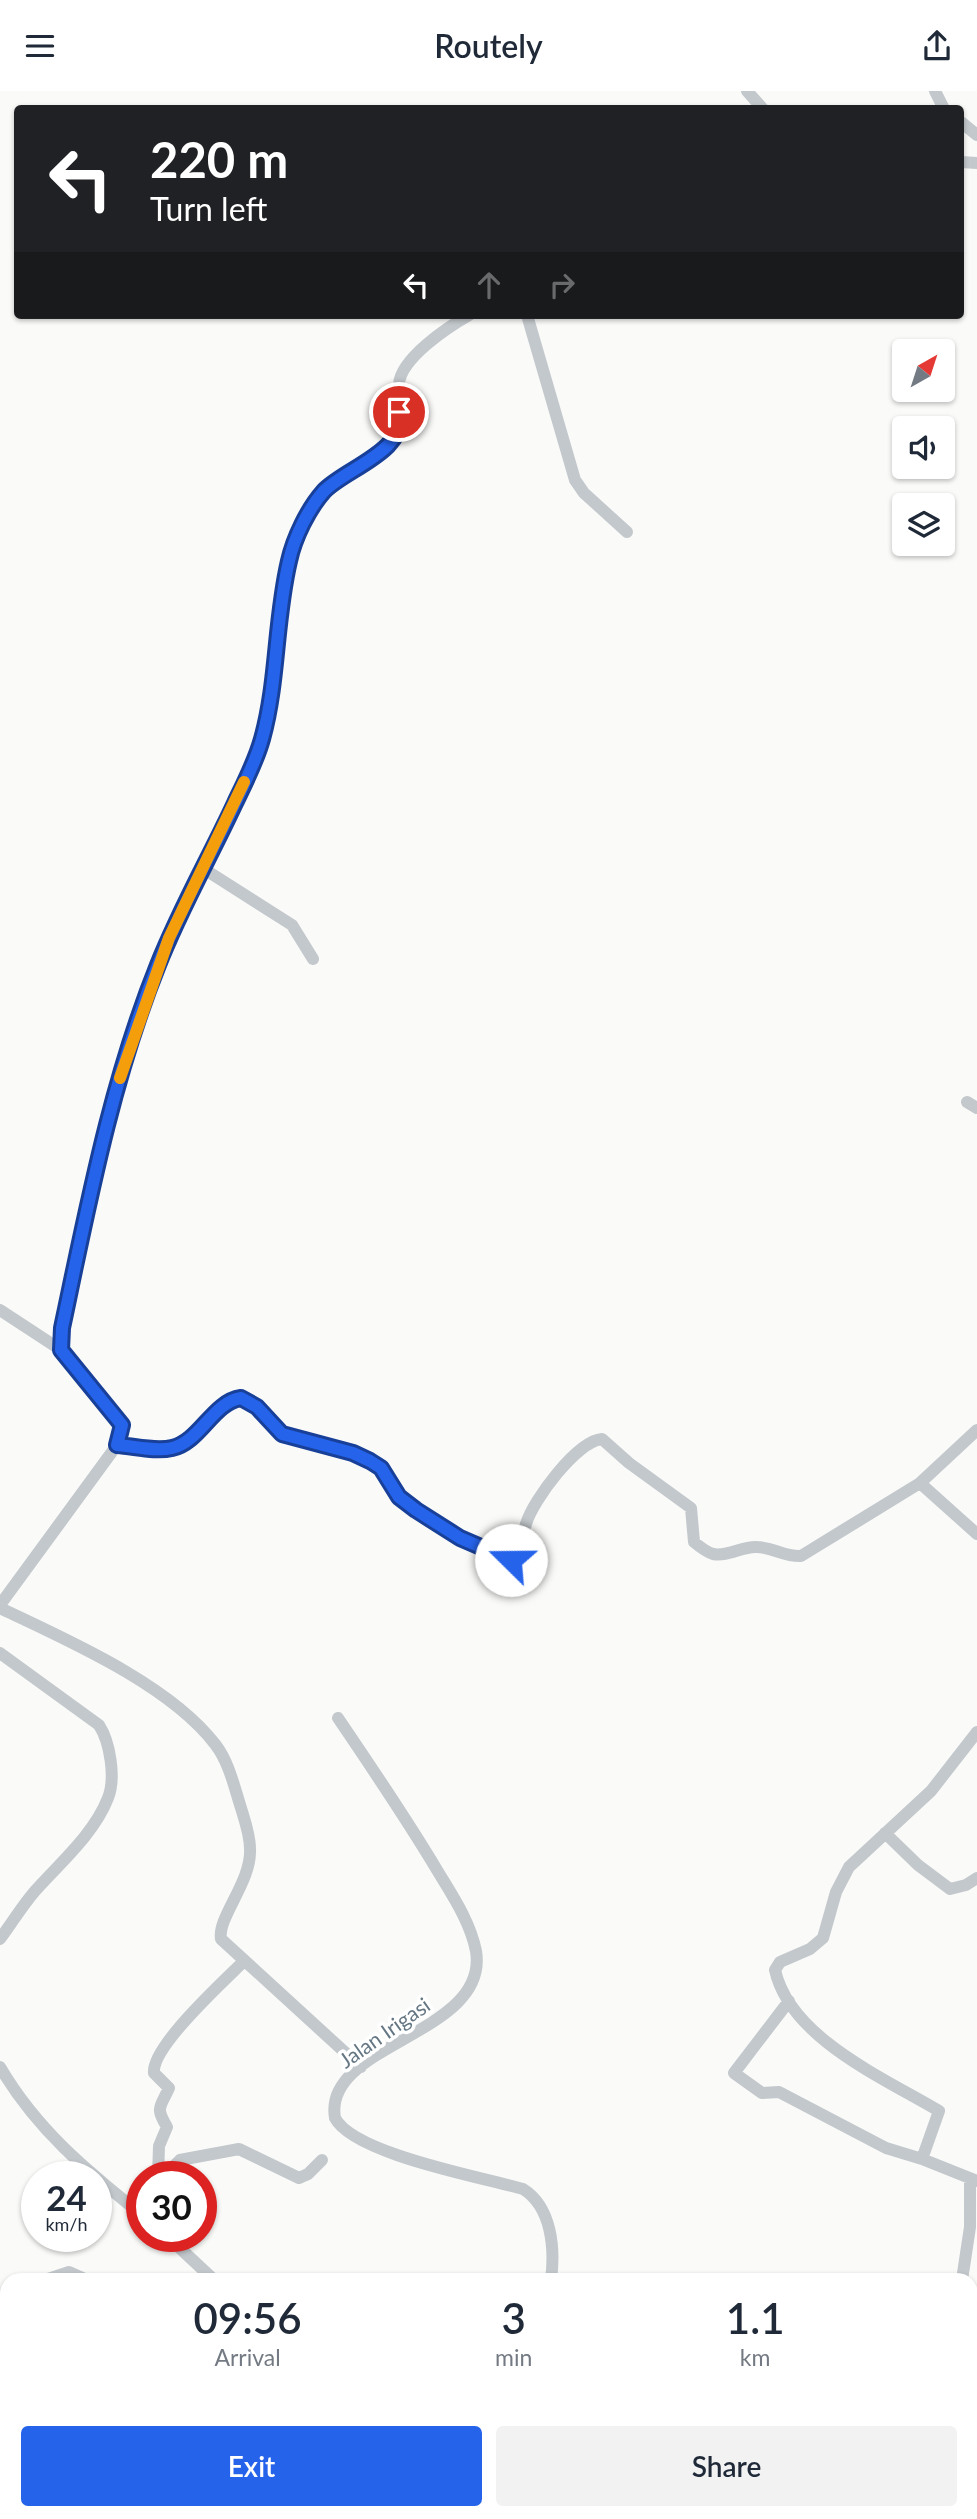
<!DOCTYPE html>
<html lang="en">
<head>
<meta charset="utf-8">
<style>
	:root { --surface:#fff; --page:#f2f2f3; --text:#1f2937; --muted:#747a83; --accent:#2563eb }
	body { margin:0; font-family:Lato,sans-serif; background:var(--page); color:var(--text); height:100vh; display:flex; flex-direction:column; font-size:26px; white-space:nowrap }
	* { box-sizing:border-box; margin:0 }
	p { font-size:23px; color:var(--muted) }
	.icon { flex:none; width:38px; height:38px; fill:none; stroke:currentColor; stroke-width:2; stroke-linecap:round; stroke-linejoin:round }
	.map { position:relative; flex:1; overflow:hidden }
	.panel { position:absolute; left:0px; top:2182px; width:978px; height:247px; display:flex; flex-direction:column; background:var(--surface); border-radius:21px 21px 0 0; box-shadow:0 2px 5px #0004 }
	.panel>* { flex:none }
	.banner { position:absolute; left:14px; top:14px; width:950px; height:214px; border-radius:7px; box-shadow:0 2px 5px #0004; background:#202124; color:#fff; overflow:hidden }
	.needle { width:46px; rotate:39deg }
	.buttons { position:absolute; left:892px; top:248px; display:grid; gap:14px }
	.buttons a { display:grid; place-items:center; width:63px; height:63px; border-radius:7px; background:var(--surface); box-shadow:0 2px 5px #0004; font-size:35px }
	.speed { position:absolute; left:21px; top:2070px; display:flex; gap:14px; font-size:35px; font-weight:700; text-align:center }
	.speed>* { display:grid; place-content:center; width:91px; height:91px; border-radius:50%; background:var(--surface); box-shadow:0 2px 5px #0004; line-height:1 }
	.speed small { font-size:18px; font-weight:400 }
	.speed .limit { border:10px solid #d22; background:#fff; color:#111 }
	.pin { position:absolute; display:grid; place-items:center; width:60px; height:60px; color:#fff; margin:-30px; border:4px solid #fff; border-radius:50%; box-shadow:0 2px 7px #0007 }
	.me { position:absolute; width:77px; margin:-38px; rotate:292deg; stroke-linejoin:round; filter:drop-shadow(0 0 5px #0008) }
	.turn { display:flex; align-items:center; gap:24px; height:147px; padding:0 21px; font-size:32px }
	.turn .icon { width:91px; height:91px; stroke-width:2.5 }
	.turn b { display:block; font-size:49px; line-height:60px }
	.lanes { display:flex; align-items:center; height:66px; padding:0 21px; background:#0003; justify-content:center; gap:35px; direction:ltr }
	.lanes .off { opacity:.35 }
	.eta { display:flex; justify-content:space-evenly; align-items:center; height:119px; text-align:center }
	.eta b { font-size:42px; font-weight:600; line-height:49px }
	.cta { display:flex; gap:14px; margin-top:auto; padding:14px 21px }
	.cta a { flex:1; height:80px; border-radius:7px; background:var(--accent); color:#fff; font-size:28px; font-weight:600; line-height:80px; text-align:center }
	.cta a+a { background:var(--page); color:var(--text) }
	header { display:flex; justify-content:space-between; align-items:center; height:91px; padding:0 21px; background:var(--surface); font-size:32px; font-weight:600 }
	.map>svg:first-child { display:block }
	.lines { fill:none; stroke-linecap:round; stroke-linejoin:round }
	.minor { stroke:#c3c8cc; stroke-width:12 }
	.route-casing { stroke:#184099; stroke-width:18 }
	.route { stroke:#2563eb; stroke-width:12 }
	.slow { stroke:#f59e0b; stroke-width:12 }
	.labels { text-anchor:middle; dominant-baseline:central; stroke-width:7; stroke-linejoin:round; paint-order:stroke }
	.street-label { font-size:21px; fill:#657683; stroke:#fff }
</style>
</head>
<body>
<header><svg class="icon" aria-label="menu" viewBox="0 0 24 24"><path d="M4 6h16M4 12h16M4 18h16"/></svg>Routely<svg class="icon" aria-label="share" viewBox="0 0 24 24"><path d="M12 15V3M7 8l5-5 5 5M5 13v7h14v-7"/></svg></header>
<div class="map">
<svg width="977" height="2428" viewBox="0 0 977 2428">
	<rect width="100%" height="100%" fill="#fafaf8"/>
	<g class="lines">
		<path class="minor" d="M747,0L763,18
			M935,0L944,18
			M961,31L977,44
			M961,71L977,72
			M527,224L575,389L584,402L627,441
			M204,778L292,834L313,868
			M967,1011L977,1017
			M0,1219L61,1259
			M117,1354C134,1355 155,1361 172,1357C200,1351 213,1311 241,1306L257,1316L282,1343L353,1362L370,1370L381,1377L399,1406L416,1419L460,1447L511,1469L522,1460C524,1451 523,1442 526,1433C533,1409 577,1350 602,1348L629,1372L691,1417L694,1451C700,1456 706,1461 713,1463C728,1466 742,1455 757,1456C772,1456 785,1466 801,1465L920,1392L977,1339
			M920,1392L977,1443
			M0,1514L117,1354L123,1339L114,1321L61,1259L63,1237C88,1114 111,991 157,874C187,800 239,725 261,649C283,575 270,493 309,423C329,388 369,370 398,343C404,328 398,309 399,293C401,267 448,236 469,224
			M0,1517C67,1549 169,1593 215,1653C229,1671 234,1695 241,1717C245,1730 250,1744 250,1758C252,1790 217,1827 221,1848L361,1976
			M0,1562L99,1634C110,1651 116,1687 108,1707C94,1743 60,1772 35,1800C22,1815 12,1832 0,1848
			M338,1627C372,1677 406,1727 437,1779C452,1804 470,1830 476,1860C490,1944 322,1952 335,2027C354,2063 481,2086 523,2098C552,2116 555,2158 551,2189
			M977,1641L931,1700L849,1776L836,1801L823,1847L810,1858L780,1871L775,1879C790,1947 884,1987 939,2020L922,2068L977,2090
			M885,1742L918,1774L950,1798L966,1794L977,1787
			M789,1910L734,1982L762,2002L779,2001L886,2057L922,2068
			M0,1976C37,2039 86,2079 142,2124
			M158,2086L159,2055L167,2036C155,2016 160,2017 169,1997L154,1982C151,1956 224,1890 244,1870
			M163,2086L180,2069L239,2058L299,2087L308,2083L322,2069
			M168,2146L214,2189
			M45,2189L69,2181L87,2189
			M962,2189L970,2136V2089
			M0,2273L7,2261
			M207,2422L210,2428
			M746,2422L754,2428
			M648,2428L655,2422
			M770,2428L776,2422"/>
	</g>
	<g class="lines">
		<g class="route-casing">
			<path id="route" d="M399,321C408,360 346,377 324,400C308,418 294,447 289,470C275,529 278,591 262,648C256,670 245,691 235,712C210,766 180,818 158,874C111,991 88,1114 62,1237L61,1259L122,1334L117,1354C134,1355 155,1361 172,1357C200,1351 213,1311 241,1307L257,1316L282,1343L353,1362L370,1370L381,1377L399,1406L416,1419L460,1447L511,1469"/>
		</g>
		<use href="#route" class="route"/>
		<path class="slow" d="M120,987L169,847L244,691"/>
	</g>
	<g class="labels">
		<g class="street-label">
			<text transform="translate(384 1941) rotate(-35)">Jalan Irigasi</text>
		</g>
	</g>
</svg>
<div class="buttons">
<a><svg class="needle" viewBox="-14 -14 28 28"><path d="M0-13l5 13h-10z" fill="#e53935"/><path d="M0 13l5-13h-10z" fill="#747a83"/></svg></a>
<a><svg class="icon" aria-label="sound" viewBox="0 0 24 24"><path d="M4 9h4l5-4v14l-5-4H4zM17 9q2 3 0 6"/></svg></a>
<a><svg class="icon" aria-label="layers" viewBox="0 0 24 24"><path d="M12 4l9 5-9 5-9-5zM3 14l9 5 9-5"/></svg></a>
</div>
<div class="speed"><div>24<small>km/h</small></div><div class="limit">30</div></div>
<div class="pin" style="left:399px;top:321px;background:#d93025"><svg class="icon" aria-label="arrive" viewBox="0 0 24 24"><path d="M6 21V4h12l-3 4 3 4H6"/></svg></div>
<svg class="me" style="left:511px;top:1469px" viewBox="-20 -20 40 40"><circle r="19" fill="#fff"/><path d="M0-13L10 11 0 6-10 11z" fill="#2563eb"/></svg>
<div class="banner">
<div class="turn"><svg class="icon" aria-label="left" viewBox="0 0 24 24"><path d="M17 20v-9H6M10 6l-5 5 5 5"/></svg><div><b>220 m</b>Turn left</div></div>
<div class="lanes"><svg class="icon" aria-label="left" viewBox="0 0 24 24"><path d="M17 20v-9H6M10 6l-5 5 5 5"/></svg><svg class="icon off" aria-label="ahead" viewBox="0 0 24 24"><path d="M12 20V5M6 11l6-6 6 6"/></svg><svg class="icon off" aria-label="right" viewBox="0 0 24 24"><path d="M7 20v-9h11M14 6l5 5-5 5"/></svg></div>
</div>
<section class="panel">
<div class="eta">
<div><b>09:56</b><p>Arrival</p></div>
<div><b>3</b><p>min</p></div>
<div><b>1.1</b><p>km</p></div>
</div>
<div class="cta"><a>Exit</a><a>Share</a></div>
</section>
</div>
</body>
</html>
